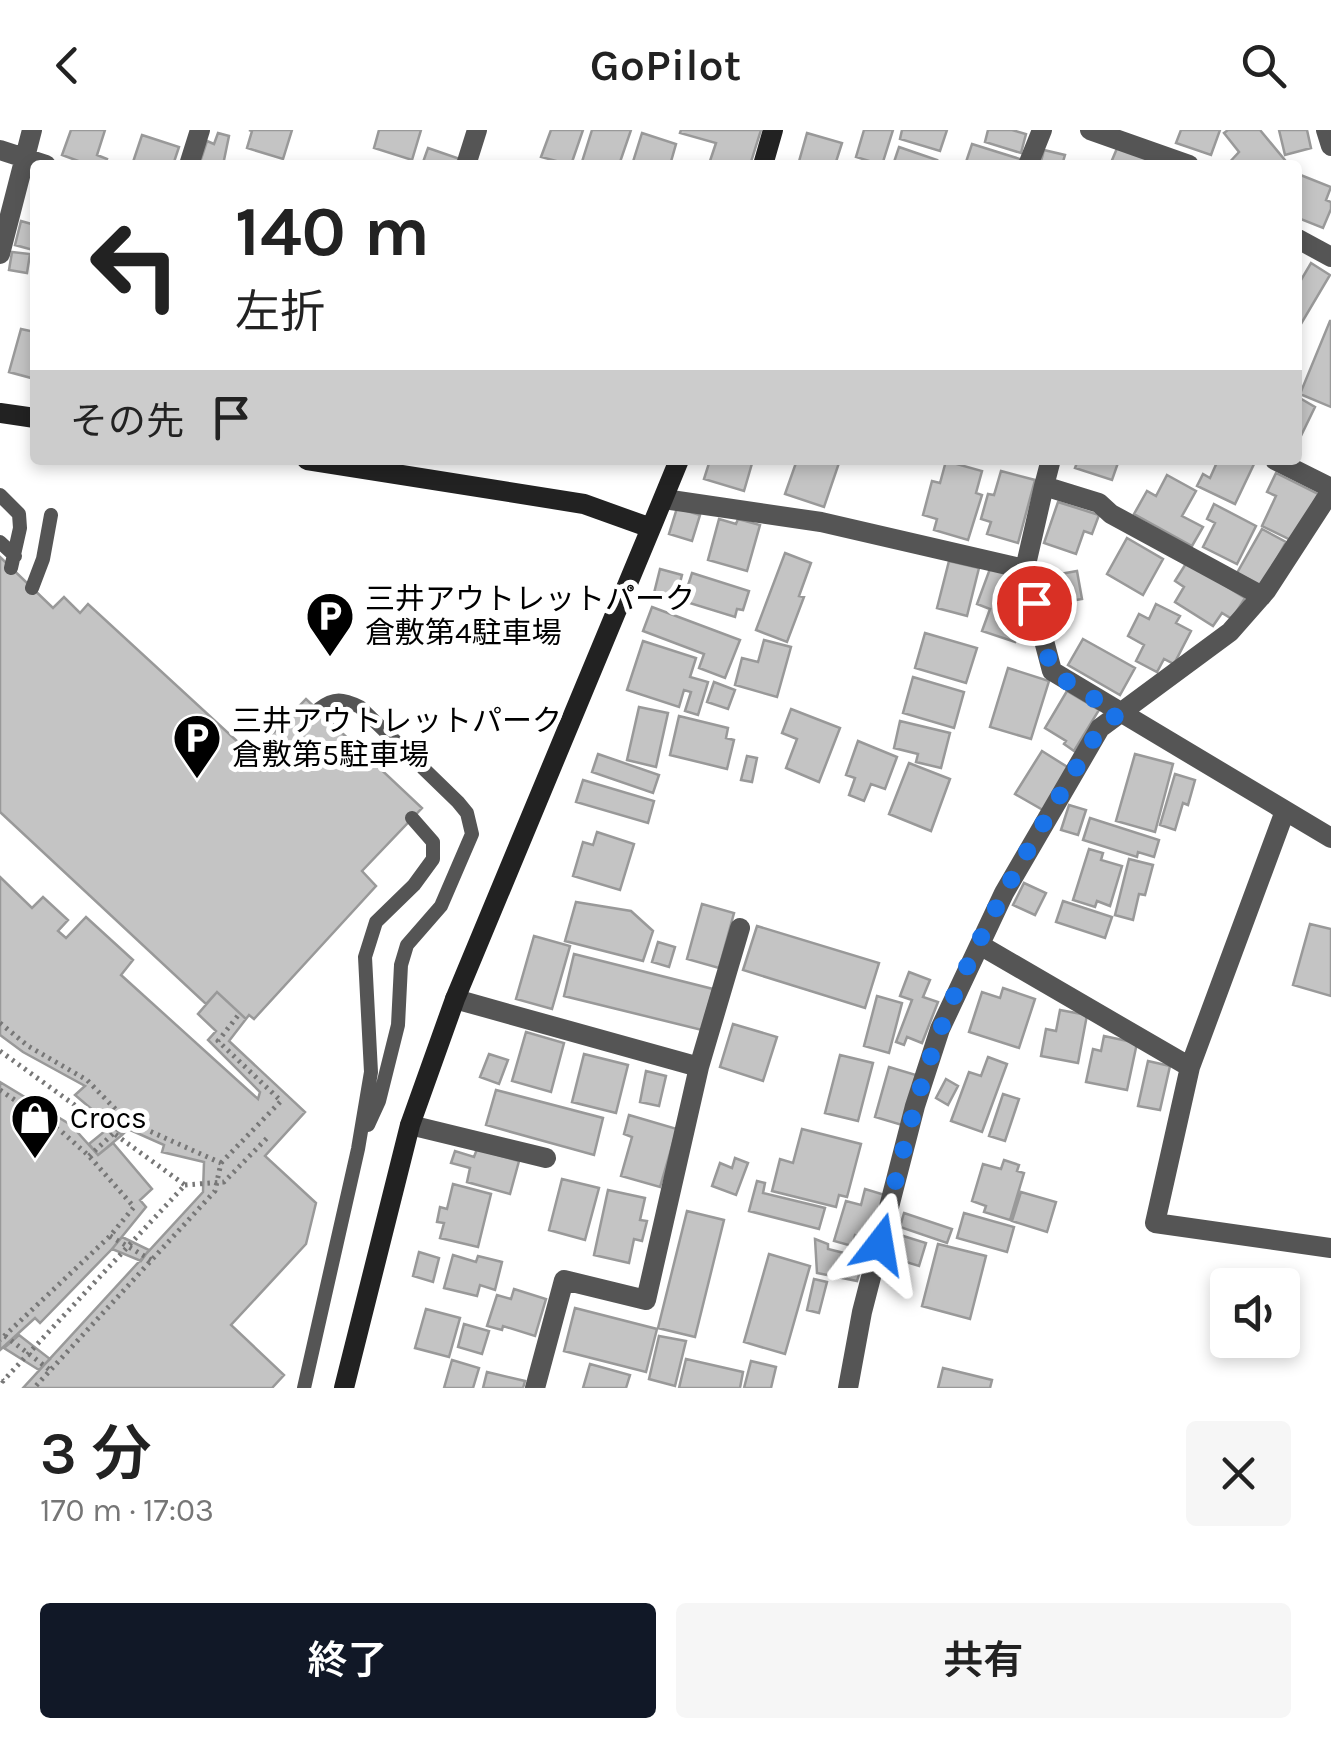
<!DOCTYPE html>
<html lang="ja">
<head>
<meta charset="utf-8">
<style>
	:root { --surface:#fff; --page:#f6f6f6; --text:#222; --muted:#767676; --accent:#111827 }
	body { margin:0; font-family:Karla,"Noto Sans JP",sans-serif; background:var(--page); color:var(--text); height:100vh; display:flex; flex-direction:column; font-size:38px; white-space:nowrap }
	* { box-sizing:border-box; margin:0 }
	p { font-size:32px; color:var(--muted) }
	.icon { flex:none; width:55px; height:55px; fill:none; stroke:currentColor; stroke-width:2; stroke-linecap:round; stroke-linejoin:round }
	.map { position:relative; height:1258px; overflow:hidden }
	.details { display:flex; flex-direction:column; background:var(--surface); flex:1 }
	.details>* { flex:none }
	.hud { position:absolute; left:30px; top:30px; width:1272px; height:305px; border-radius:10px; box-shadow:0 5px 15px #0003; background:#fff; color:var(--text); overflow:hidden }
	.buttons { position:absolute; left:1210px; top:1138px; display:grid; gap:20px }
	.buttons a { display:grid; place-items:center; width:90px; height:90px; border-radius:10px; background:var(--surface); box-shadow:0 5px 15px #0003; font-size:50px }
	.pin { position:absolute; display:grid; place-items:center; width:85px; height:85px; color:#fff; margin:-42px; border:5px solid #fff; border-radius:50%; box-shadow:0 2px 10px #0007 }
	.me { position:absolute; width:110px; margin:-55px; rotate:14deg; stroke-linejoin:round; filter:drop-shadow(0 0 8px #0008) }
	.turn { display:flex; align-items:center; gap:35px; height:210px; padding:0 40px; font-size:45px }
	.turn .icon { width:130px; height:130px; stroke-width:2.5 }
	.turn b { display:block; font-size:70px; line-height:85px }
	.then { display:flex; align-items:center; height:95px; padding:0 40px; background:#0003; gap:20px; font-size:38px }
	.round { display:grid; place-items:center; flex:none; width:105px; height:105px; border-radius:10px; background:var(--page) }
	.headline { display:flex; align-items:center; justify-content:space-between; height:170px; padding:0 40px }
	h1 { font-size:60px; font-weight:600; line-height:75px }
	.primary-button { display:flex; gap:20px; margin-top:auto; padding:20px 40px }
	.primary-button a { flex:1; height:115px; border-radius:10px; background:var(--accent); color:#fff; font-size:40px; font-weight:600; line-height:115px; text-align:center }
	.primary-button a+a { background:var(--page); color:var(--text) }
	header { display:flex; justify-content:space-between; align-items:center; height:130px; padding:0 40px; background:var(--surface); font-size:45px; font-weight:600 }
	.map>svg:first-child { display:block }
	.building { fill:#c4c4c4; stroke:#999; stroke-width:2.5 }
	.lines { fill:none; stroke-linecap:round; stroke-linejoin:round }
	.path { stroke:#777; stroke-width:5; stroke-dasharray:2.5 5; stroke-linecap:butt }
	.lane { stroke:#555; stroke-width:14 }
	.street { stroke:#555; stroke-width:20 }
	.secondary { stroke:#222; stroke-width:20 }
	.path-bridge { stroke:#777; stroke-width:5; stroke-dasharray:2.5 5; stroke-linecap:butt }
	.route { stroke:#1a73e8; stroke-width:18; stroke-dasharray:0 32.4 }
	.labels { text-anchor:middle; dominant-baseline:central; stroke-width:10; stroke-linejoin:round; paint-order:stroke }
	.poi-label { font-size:30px; fill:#000; stroke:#fff; text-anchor:start }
</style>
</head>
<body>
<header><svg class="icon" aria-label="back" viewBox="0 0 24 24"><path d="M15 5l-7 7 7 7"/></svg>GoPilot<svg class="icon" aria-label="search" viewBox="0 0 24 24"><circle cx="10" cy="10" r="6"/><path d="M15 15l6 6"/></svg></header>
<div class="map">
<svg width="1331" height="1258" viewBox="0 0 1331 1258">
	<rect width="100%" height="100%" fill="#fff"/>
	<path class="building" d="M71,0H105L97,25L107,29L105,35H89L62,25Z
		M249,0H292L283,29L247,18L252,1Z
		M379,0H421L412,30L374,18Z
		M551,0H583L571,35L541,27Z
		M592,0H631L619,35H581Z
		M681,0H761L750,35H723L710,31L716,13L680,3Z
		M864,0H893L882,35L856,27Z
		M902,0H947L940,21L900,9Z
		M988,0H1012L1026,4L1021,23L985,12Z
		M1181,0H1220L1211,25L1176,13Z
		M1228,0H1260L1289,35H1227L1239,22L1224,3Z
		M1279,0H1307L1311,18L1285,25Z
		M218,3L229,6L223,35H199L207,11L214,14Z
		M642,3L676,14L670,35H632Z
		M807,3L842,13L835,35H798Z
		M142,5L179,17L173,35H132Z
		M972,14L1020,29L1019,35H965Z
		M1118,16L1147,28L1144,35H1110Z
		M899,17L937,30L935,35H893Z
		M428,18L460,29L458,35H422Z
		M1044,20L1065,25L1062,35H1040Z
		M1298,44L1331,57L1326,70L1331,72V79L1323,98L1298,88Z
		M21,91L35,95L33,120L15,115Z
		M12,122L30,124L27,143L9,140Z
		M1311,133L1330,145L1298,199V155Z
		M1330,191H1331V277L1300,264Z
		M21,199L35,202V249L9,242Z
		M1298,267L1315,277L1298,312Z
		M710,330H753L744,361L704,349Z
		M797,330H840L824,377L785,364Z
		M1078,330H1119L1112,350L1075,338Z
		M1218,330H1246L1254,334L1235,374L1197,356L1203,344L1210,348Z
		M946,331L982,341L976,363L982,365L968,410L934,400L937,389L923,385L932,351L940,353Z
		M1001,341L1035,350L1018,413L987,404L991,392L981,389L988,364L994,365Z
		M1276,343L1318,364L1295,412L1262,396L1276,366L1267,362Z
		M1167,345L1196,361L1182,386L1203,397L1192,416L1134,384L1147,361L1156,366Z
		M1058,372L1099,385L1092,404L1084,401L1076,424L1044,413Z
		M1214,374L1256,396L1237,434L1203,417L1215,393L1207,389Z
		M677,378L700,385L692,411L669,404Z
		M719,389L736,394L738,389L760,395L747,441L708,430Z
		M1262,399L1286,412L1262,456L1237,443Z
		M1127,408L1163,429L1143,465L1107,444Z
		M785,423L811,433L799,466L804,467L787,512L756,500Z
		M0,427L53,478L64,467L80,483L88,474L252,625L306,569L422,678L362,741L376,756L254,889L249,885L246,889L217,862L206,874L0,682Z
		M949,431L979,438L967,486L937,478Z
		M1187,432L1245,468L1232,489L1222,483L1213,496L1175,472L1184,457L1175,451Z
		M991,436L1020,446L1014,464L1029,469L1015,512L982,501L990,479L977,474Z
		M660,439L682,445L676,469L654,463Z
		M1077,441L1082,469L1047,475L1043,447Z
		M692,443L749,461L743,480L737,479L735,487L683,471Z
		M1156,474L1180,486L1176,493L1191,501L1174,534L1164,529L1157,542L1136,531L1144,515L1128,506L1139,484L1149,489Z
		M652,477L740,510L725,548L699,538L704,524L643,501Z
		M925,503L977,518L966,553L915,538Z
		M1083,509L1135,538L1120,565L1068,535Z
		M764,510L791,517L777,567L735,555L742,528L758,532Z
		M643,511L696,528L690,547L708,552L698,585L685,581L691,562L684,560L679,577L627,560Z
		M1008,538L1049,551L1031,609L990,597Z
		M913,547L964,562L954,598L903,583Z
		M714,552L735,560L728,579L707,572Z
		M1067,561L1099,580L1074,621L1064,614L1066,611L1045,598Z
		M639,577L668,583L656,637L627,630Z
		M791,579L840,598L819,652L786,638L797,609L782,603Z
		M679,586L728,598L726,608L734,610L727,639L670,625Z
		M900,591L950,603L941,638L916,632L918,624L894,618Z
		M858,611L897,627L885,659L871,654L864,671L849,665L855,648L846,645Z
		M1042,621L1069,638L1043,680L1015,664Z
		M598,624L659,645L653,663L592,642Z
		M1135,624L1173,634L1155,702L1116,691Z
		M747,626L757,628L752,652L741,650Z
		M909,633L950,649L931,701L889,684Z
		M1175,644L1195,650L1188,675L1183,673L1175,700L1160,695Z
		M583,650L654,671L648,693L576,672Z
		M1069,675L1086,680L1078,705L1061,700Z
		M1090,688L1159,710L1154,727L1138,722L1137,727L1083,710Z
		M597,702L634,714L620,760L573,746L583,712L593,715Z
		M1089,719L1103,723L1101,730L1122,736L1110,776L1097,771L1095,777L1073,770Z
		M1129,729L1153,735L1145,765L1139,764L1133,790L1115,785Z
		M0,747L32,778L43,767L68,790L58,801L66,808L86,787L133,830L121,845L258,969L260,962L208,910L216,901L198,884L217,862L246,889L229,911L305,982L265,1026L316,1073L306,1114L231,1195L284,1245L272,1258H23L203,1062L204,1032L162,1022L164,1015L128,999L122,1005L75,965L85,956L23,922L0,905Z
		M1024,753L1046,763L1035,785L1013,775Z
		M1063,771L1112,787L1105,808L1056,792Z
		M576,772L631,781L653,801L643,831L565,811Z
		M702,774L734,783L719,838L687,829Z
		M1310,794L1331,799V866L1293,855Z
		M757,796L879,833L865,878L743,840Z
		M534,806L570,816L552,879L516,869Z
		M658,812L675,817L669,837L652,832Z
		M574,824L713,859L702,900L564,866Z
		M909,842L930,850L923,867L938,872L922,913L907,907L904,915L896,912L912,870L900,866Z
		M1003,858L1035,869L1019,918L969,902L982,862L1000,868Z
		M877,866L902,873L889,923L864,916Z
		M1060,880L1087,885L1078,933L1041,926L1046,899L1056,901Z
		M733,894L777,907L763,951L720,937Z
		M526,902L564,913L551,962L512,951Z
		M1104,906L1137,913L1127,960L1086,952L1093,919L1101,921Z
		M489,924L508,930L499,954L480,947Z
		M584,924L628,935L616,983L572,972Z
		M840,925L873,933L858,991L825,983Z
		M988,927L1007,934L982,1002L951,991L969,942L981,946Z
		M1148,931L1170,936L1160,980L1138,976Z
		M889,937L916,945L902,995L875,987Z
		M646,941L666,946L659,976L640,972Z
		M946,949L958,956L948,975L936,968Z
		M0,952L71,995L98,1025L113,1013L152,1059L140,1070L146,1077L112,1119L40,1193L35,1188L0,1220Z
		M496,960L603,988L594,1025L486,995Z
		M1003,964L1019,969L1005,1011L989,1006Z
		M629,985L677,999L660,1057L621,1046L632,1007L624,1004Z
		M111,996L122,1005L98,1025L89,1014Z
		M802,999L861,1014L847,1067L839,1065L836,1077L772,1061L780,1029L793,1033Z
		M477,1019L519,1031L510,1064L467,1052L470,1038L451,1033L455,1021L474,1027Z
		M735,1028L748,1033L736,1065L712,1056L720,1033L732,1038Z
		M1004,1030L1019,1035L1017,1041L1024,1043L1010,1090L984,1082L986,1076L972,1071L983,1034L1001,1039Z
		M562,1049L599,1058L585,1110L549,1100Z
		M757,1051L765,1053L763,1063L825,1078L819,1099L749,1081Z
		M453,1054L491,1064L478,1117L440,1108L444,1093L437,1092L440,1077L447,1079Z
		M865,1059L885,1065L871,1110L855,1105L852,1116L834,1111L846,1071L861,1075Z
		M608,1060L645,1068L640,1090L647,1091L642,1111L634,1109L629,1133L594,1125Z
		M1021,1062L1056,1072L1047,1102L1012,1091Z
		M687,1081L724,1090L695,1207L658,1198Z
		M904,1083L952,1099L947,1113L900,1097Z
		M964,1083L1014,1097L1007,1122L957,1108Z
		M900,1105L926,1113L919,1136L893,1128Z
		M122,1107L149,1120L141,1131L112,1119Z
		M815,1109L828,1114V1119L864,1128L857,1151L817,1143Z
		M938,1114L986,1126L970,1189L922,1176Z
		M419,1122L439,1128L433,1152L413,1146Z
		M769,1124L810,1136L785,1224L744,1212Z
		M453,1125L476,1132L478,1126L502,1132L495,1160L480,1155L477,1166L444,1158Z
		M814,1149L827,1152L819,1183L807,1180Z
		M514,1159L546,1169L535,1206L503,1196L502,1200L487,1196L497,1165L511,1169Z
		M575,1178L657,1199L646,1242L564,1221Z
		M426,1179L460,1188L449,1227L415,1218Z
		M464,1194L489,1201L482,1224L458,1217Z
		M19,1205L50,1229L39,1240L4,1218Z
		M659,1206L686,1211L675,1256L649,1249Z
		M686,1229L743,1242L740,1258H679Z
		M452,1230L479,1238L473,1258H444Z
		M751,1231L776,1237L771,1258H744Z
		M590,1234L630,1245L626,1258H583Z
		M943,1238L992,1250L990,1258H938Z
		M487,1242L525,1251L523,1258H483Z"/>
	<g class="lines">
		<path class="path" d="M0,921L185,1055L3,1251L0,1248
			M0,960L62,1002L89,1026L134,1077L110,1106L0,1210
			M221,1033L281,971L218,911L240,883
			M185,1055L224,1052L270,1005"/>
		<path class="lane" d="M0,365L19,384L20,398L11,438
			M0,412L15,426
			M32,458L43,429L51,385
			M319,579C334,567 343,569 360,577L458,672L467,683L472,704L441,776L407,815L401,835L398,895L379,971L368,995
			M304,1258L358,1019L371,942L365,827L376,792L414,755L433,729V712L412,688"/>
		<path class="street" d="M1090,0L1189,35
			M1326,0L1331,16
			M0,20L46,35
			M189,35L200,0
			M466,35L477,0
			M1028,35L1042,0
			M1298,109L1331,127
			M0,124L32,0
			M1275,330L1331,358
			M1044,356L1050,333
			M664,369L821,392L1025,439L1052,541L1331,708
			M1025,439L1044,356L1099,373L1111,384L1262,466
			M1285,681L1190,937L1155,1093L1331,1118
			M980,815L1190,937
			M455,869L699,937L646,1170L564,1150L535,1258
			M699,937L740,798
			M410,995L546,1028
			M848,1258L862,1182L915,976L940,899L1004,763L1100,598L1230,502L1266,461L1331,361"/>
		<path class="secondary" d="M763,35L773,0
			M0,283L35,288
			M307,330L584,374L651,398L455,869L410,995L344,1258
			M651,398L679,330"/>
		<path class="path-bridge" d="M0,893L28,916L87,950L127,991L221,1033L215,1061L34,1258
			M89,1026L127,991
			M110,1106L151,1130
			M5,1206L50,1240"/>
	</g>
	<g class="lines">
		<path class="route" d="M880,1114C898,1042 914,970 940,901C980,794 1042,696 1100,598L1118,584L1052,542L1034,473"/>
	</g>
	<defs>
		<g id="parking-pin" transform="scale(2.5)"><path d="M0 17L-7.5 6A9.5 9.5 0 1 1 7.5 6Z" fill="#000" stroke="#fff"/><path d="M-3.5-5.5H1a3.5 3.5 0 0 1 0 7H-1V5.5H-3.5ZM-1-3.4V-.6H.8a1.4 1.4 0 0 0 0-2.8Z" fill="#fff"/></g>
		<g id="shop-pin" transform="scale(2.5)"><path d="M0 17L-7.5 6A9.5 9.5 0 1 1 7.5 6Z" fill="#000" stroke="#fff"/><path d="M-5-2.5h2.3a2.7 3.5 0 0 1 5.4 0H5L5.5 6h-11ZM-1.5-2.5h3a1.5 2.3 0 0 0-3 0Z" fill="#fff"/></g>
	</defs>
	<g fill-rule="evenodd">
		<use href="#parking-pin" x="330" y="486"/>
		<use href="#parking-pin" x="197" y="608"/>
		<use href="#shop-pin" x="35" y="988"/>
	</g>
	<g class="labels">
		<g class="poi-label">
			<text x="365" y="469">三井アウトレットパーク<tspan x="365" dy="34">倉敷第4駐車場</tspan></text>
			<text x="232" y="591">三井アウトレットパーク<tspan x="232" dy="34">倉敷第5駐車場</tspan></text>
			<text x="70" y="988">Crocs</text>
		</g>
	</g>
</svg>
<div class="buttons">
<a><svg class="icon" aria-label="sound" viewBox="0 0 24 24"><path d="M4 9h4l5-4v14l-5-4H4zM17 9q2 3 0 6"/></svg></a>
</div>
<div class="pin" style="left:1034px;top:473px;background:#d93025"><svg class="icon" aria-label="arrive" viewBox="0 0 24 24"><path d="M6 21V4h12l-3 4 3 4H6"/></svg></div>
<svg class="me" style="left:880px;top:1114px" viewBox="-20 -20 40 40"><path d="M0-17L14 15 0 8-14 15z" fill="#1a73e8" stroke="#fff" stroke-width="4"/></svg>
<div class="hud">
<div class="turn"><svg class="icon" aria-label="left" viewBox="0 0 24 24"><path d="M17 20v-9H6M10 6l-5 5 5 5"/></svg><div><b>140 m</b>左折</div></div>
<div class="then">その先<svg class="icon" aria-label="arrive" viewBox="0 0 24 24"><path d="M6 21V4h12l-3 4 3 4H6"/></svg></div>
</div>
</div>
<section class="details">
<div class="headline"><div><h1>3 分</h1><p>170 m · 17:03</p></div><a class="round"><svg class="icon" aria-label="close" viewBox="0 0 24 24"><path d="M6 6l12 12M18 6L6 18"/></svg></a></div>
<div class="primary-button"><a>終了</a><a>共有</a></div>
</section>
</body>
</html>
